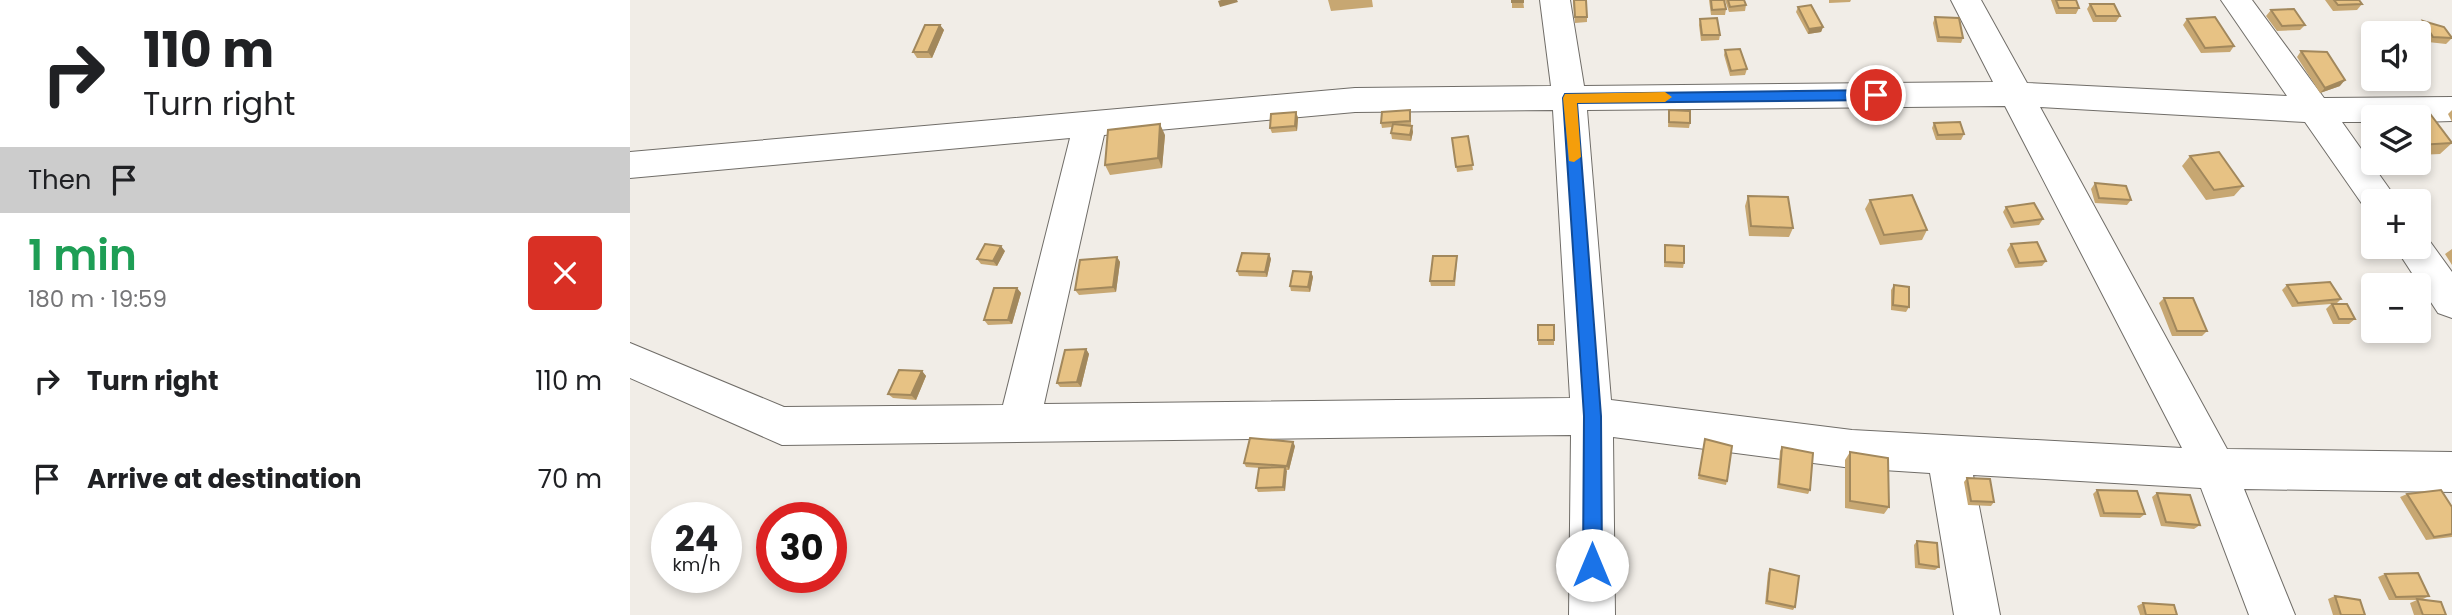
<!DOCTYPE html>
<html lang="en">
<head>
<meta charset="utf-8">
<style>
	:root { --surface:#fff; --page:#f2f2f2; --text:#202124; --muted:#757577 }
	body { margin:0; font-family:Poppins,sans-serif; background:var(--page); color:var(--text); height:100vh; display:flex; flex-direction:column; font-size:26px; white-space:nowrap }
	* { box-sizing:border-box; margin:0 }
	p { font-size:23px; color:var(--muted) }
	.icon { flex:none; width:38px; height:38px; fill:none; stroke:currentColor; stroke-width:2; stroke-linecap:round; stroke-linejoin:round }
	.map { position:relative; flex:1; overflow:hidden }
	.details { display:flex; flex-direction:column; background:var(--surface); width:630px }
	.details>* { flex:none }
	.hud { background:#fff; color:var(--text); overflow:hidden }
	.buttons { position:absolute; left:1731px; top:21px; display:grid; gap:14px }
	.buttons a { display:grid; place-items:center; width:70px; height:70px; border-radius:7px; background:var(--surface); box-shadow:0 4px 10px #0003; font-size:35px }
	.speed { position:absolute; left:21px; top:502px; display:flex; gap:14px; font-size:35px; font-weight:700; text-align:center }
	.speed>* { display:grid; place-content:center; width:91px; height:91px; border-radius:50%; background:var(--surface); box-shadow:0 4px 10px #0003; line-height:1 }
	.speed small { font-size:18px; font-weight:400 }
	.speed .limit { border:10px solid #d22; background:#fff; color:#111 }
	.pin { position:absolute; display:grid; place-items:center; width:60px; height:60px; color:#fff; margin:-30px; border:4px solid #fff; border-radius:50%; box-shadow:0 2px 7px #0007 }
	.me { position:absolute; width:77px; margin:-38px; rotate:0deg; stroke-linejoin:round; filter:drop-shadow(0 0 5px #0008) }
	.turn { display:flex; align-items:center; gap:24px; height:147px; padding:0 28px; font-size:32px }
	.turn .icon { width:91px; height:91px; stroke-width:2.5 }
	.turn b { display:block; font-size:49px; line-height:60px }
	.then { display:flex; align-items:center; height:66px; padding:0 28px; background:#0003; gap:14px; font-size:26px }
	.round { display:grid; place-items:center; flex:none; width:74px; height:74px; border-radius:7px; background:var(--page) }
	.headline { display:flex; align-items:center; justify-content:space-between; height:119px; padding:0 28px }
	h1 { font-size:42px; font-weight:600; line-height:52px; color:#1e9e55 }
	ul { padding:0; list-style:none }
	li { display:flex; align-items:center; gap:21px; height:98px; padding:0 28px }
	li div { flex:1 }
	li b { display:block; font-size:26px }
	li em { font-style:normal }
	main { display:flex; flex:1; min-height:0 }
	.map>svg:first-child { display:block }
	.lines { fill:none; stroke-linecap:round; stroke-linejoin:round }
	.street-casing { stroke:#706d68; stroke-width:2 }
	.street { fill:#fff; fill-rule:evenodd }
	.wall { fill:#c7a772 }
	.shaded-wall { fill:#a2885c }
	.building { fill:#e7c284; stroke:#a2885c; stroke-width:2 }
	.route { fill:#1a73e8; stroke:#114b97; stroke-width:2 }
	.slow { fill:#f59e0b }
</style>
</head>
<body>
<main>
<section class="details">
<div class="hud">
<div class="turn"><svg class="icon" aria-label="right" viewBox="0 0 24 24"><path d="M7 20v-9h11M14 6l5 5-5 5"/></svg><div><b>110 m</b>Turn right</div></div>
<div class="then">Then<svg class="icon" aria-label="arrive" viewBox="0 0 24 24"><path d="M6 21V4h12l-3 4 3 4H6"/></svg></div>
</div>
<div class="headline"><div><h1>1 min</h1><p>180 m · 19:59</p></div><a class="round" style="background:#d93025;color:#fff"><svg class="icon" aria-label="close" viewBox="0 0 24 24"><path d="M6 6l12 12M18 6L6 18"/></svg></a></div>
<ul>
<li><svg class="icon" aria-label="right" viewBox="0 0 24 24"><path d="M7 20v-9h11M14 6l5 5-5 5"/></svg><div><b>Turn right</b></div><em>110 m</em></li>
<li><svg class="icon" aria-label="arrive" viewBox="0 0 24 24"><path d="M6 21V4h12l-3 4 3 4H6"/></svg><div><b>Arrive at destination</b></div><em>70 m</em></li>
</ul>
</section>
<div class="map">
<svg width="1822" height="615" viewBox="0 0 1822 615">
	<rect width="100%" height="100%" fill="#f1ede7"/>
	<g class="lines">
		<g class="street-casing">
			<path id="street" d="M910,0H940L954,86L1363,82L1321,0H1351L1397,83L1657,96L1591,0H1622L1694,98L1822,97V121L1788,122V117H1743V122H1712L1768,201H1743V213L1737,211L1675,122L1410,107L1597,449L1822,452V492L1614,489L1665,615H1619L1571,488L1343,475L1370,615H1324L1300,473L1222,468L983,437L985,615H939L941,435L152,445L0,378V343L154,407L373,405L440,138L0,178V152L725,88L921,86ZM1375,106L1552,448L1222,430L981,400L957,110ZM923,110L940,398L414,404L474,135L725,112Z
				M1788,234L1796,236L1822,272V318L1808,313L1765,247H1788Z"/>
		</g>
		<use href="#street" class="street"/>
	</g>
	<path class="wall" d="M698,0H742L743,7L701,11Z
		M882,0H893L894,8H882Z
		M943,0L957,17V22L945,23Z
		M1079,0H1094L1096,9L1095,15H1081Z
		M1095,0H1114L1116,5L1115,11L1099,12Z
		M1199,0H1221L1220,2L1199,3Z
		M1421,0H1446L1449,8L1446,14H1426Z
		M1695,0H1729L1732,4L1727,10L1703,11Z
		M1460,4L1490,16L1486,22H1463L1457,9Z
		M1168,7L1193,27L1191,32L1178,34L1166,12Z
		M1641,10L1675,25L1670,30L1647,31L1636,16Z
		M1305,17L1333,38L1331,43L1307,42L1303,23Z
		M1070,19L1090,35L1089,40L1071,41L1069,25Z
		M1557,19L1604,46L1600,52L1571,53L1553,25Z
		M1793,21L1822,38L1816,44L1798,42L1787,26Z
		M310,25L314,30L302,58H287L283,52Z
		M1095,50L1117,69L1115,75L1100,76L1094,55Z
		M1671,51L1710,86L1690,93L1667,57Z
		M1236,103L1260,117L1258,123L1237,122L1234,109Z
		M1039,110L1060,123L1059,128L1038,127Z
		M1822,110V122L1818,114Z
		M1798,111L1822,143L1810,154L1788,155V117H1750L1755,113Z
		M666,112L668,118L667,131L642,133L640,128Z
		M781,116V126L783,132L781,141L762,139L761,133L762,127L752,128L751,123Z
		M1304,123L1334,134L1331,140H1306L1302,128Z
		M535,135L532,168L480,175L475,165Z
		M838,136L843,170L827,172L822,138Z
		M1560,156L1613,186L1604,196L1576,200L1552,166Z
		M1465,183L1501,200L1497,205L1465,203L1461,189Z
		M1118,196L1163,228L1159,237L1119,236L1115,206Z
		M1240,200L1297,230L1292,240L1250,245L1235,209Z
		M1376,207L1413,219L1409,225L1381,228L1373,212Z
		M1381,244L1416,261L1412,266L1385,268L1377,250Z
		M1035,245L1054,263L1053,268L1034,267Z
		M1822,249V265L1815,254Z
		M375,251L367,266L351,264L347,259Z
		M639,254L641,259L637,277L609,276L607,271Z
		M487,257L490,262L486,292L449,295L445,290Z
		M827,261L825,286H801L800,281Z
		M681,272L683,277L680,292L661,291L660,286Z
		M1264,285L1279,307L1276,312L1261,310V290Z
		M1657,285L1711,299L1706,304L1725,319L1719,324H1703L1696,309L1701,304L1662,307L1652,290Z
		M387,288L391,293L382,324L358,325L354,320Z
		M1534,298L1577,331L1572,336H1542L1529,303Z
		M908,325H924V345H908Z
		M456,349L459,354L451,387H430L427,383Z
		M292,371L296,376L286,400L263,398L258,394Z
		M1075,439L1097,481L1096,485L1068,479Z
		M665,446L659,470H656L655,491L628,492L626,488L630,468L616,467L614,463Z
		M1152,447L1180,490L1178,494L1147,488L1150,451Z
		M1220,452L1259,507L1254,514L1215,508V460Z
		M1337,478L1364,502L1361,506L1338,505L1334,482Z
		M1467,490L1515,514L1510,518L1470,517L1463,494Z
		M1527,493L1570,525L1564,529L1531,526L1522,497Z
		M1777,494L1822,507V537L1796,540L1770,497Z
		M1287,541L1309,567L1305,570L1285,568L1284,545Z
		M1140,569L1165,607L1163,610L1135,604L1138,573Z
		M1755,574L1799,596L1791,600L1816,615H1784L1780,603L1787,600H1759L1748,577Z
		M1705,596L1735,615H1703L1698,599Z
		M1513,603L1547,615H1510L1507,606Z"/>
	<path class="shaded-wall" d="M591,0H607L608,2L590,7L588,1Z
		M310,25L314,30L302,58L298,52Z
		M1193,27L1191,32L1178,34L1179,29Z
		M1715,80L1710,86L1690,93L1695,88Z
		M666,112L668,118L667,131L665,126Z
		M530,124L535,135L532,168L528,158Z
		M782,126L783,132L781,141L780,135Z
		M371,246L375,251L367,266L363,261Z
		M639,254L641,259L637,277L635,272Z
		M487,257L490,262L486,292L483,287Z
		M681,272L683,277L680,292L678,287Z
		M387,288L391,293L382,324L378,320Z
		M456,349L459,354L451,387L447,382Z
		M292,371L296,376L286,400L281,395Z
		M663,442L665,446L659,470L657,466Z
		M655,467L657,471L655,491L653,487Z"/>
	<path class="building" d="M882,0H893V2H882Z
		M944,0H956L957,17H945Z
		M1081,0H1094L1096,9L1082,10Z
		M1098,0H1114L1116,5L1100,7Z
		M1426,0H1446L1449,8H1429Z
		M1704,0H1729L1732,4L1708,5Z
		M1460,4H1484L1490,16H1466Z
		M1181,5L1193,27L1179,29L1168,7Z
		M1664,9L1675,25L1652,26L1641,10Z
		M1305,17L1329,18L1333,38L1309,37Z
		M1585,17L1604,46L1575,48L1557,19Z
		M1087,18L1090,35H1072L1070,19Z
		M1793,21L1814,27L1822,38L1803,37Z
		M295,25H310L298,52H283Z
		M1110,49L1117,69L1101,71L1095,50Z
		M1671,51L1697,52L1715,80L1695,88Z
		M1236,103L1258,104L1260,117H1239Z
		M780,110V121L751,123L752,112Z
		M1039,110L1060,111V123L1039,122Z
		M1798,111L1822,143L1788,145V117H1758L1755,113Z
		M666,112L665,126L640,128L641,114Z
		M1330,122L1334,134L1308,135L1304,123Z
		M530,124L528,158L475,165L478,130Z
		M763,124L782,126L780,135L761,133Z
		M838,136L843,165L826,167L822,138Z
		M1589,152L1613,186L1584,190L1560,156Z
		M1465,183L1496,186L1501,200L1469,198Z
		M1282,195L1297,230L1254,235L1240,200Z
		M1118,196L1158,197L1163,228L1121,226Z
		M1404,203L1413,219L1384,223L1376,207Z
		M1407,242L1416,261L1389,263L1381,244Z
		M355,244L371,246L363,261L347,259Z
		M1035,245L1054,246V263L1035,262Z
		M612,253L639,254L635,272L607,271Z
		M803,256H827L824,281H800Z
		M487,257L483,287L445,290L450,260Z
		M663,271L681,272L678,287L660,286Z
		M1700,282L1711,299L1668,303L1657,285Z
		M1264,285L1279,287V307L1263,305Z
		M364,288H387L378,320H354Z
		M1534,298H1563L1577,331H1547Z
		M1702,304H1717L1725,319H1709Z
		M908,325H924V340H908Z
		M456,349L447,382L427,383L435,350Z
		M269,370L292,371L281,395L258,394Z
		M620,438L663,442L657,466L614,463Z
		M1075,439L1102,446L1097,481L1069,475Z
		M1152,447L1183,453L1180,490L1149,484Z
		M1220,452L1258,458L1259,507L1220,501Z
		M655,467L653,487L626,488L629,468Z
		M1337,478L1360,479L1364,502L1341,501Z
		M1467,490L1507,491L1515,514L1474,513Z
		M1811,490L1822,507V534L1804,537L1777,494Z
		M1527,493L1560,495L1570,525L1536,522Z
		M1287,541L1307,543L1309,567L1289,564Z
		M1140,569L1169,576L1165,607L1137,601Z
		M1788,573L1799,596L1766,597L1755,574Z
		M1705,596L1730,600L1735,615H1711Z
		M1787,599L1811,602L1816,615H1793Z
		M1513,603L1544,605L1547,615H1516Z"/>
	<path class="route" d="M1246,90L1253,95L1246,100L947,103L971,416L972,565L969,572L962,574L956,572L953,565L954,416L933,98L935,94Z"/>
	<path class="slow" d="M1035,92L1042,97L1035,102L947,103L951,157L944,162L939,161L933,98L935,94Z"/>
</svg>
<div class="buttons">
<a><svg class="icon" aria-label="sound" viewBox="0 0 24 24"><path d="M4 9h4l5-4v14l-5-4H4zM17 9q2 3 0 6"/></svg></a>
<a><svg class="icon" aria-label="layers" viewBox="0 0 24 24"><path d="M12 4l9 5-9 5-9-5zM3 14l9 5 9-5"/></svg></a>
<a>+</a>
<a>−</a>
</div>
<div class="speed"><div>24<small>km/h</small></div><div class="limit">30</div></div>
<div class="pin" style="left:1246px;top:95px;background:#d93025"><svg class="icon" aria-label="arrive" viewBox="0 0 24 24"><path d="M6 21V4h12l-3 4 3 4H6"/></svg></div>
<svg class="me" style="left:962px;top:565px" viewBox="-20 -20 40 40"><circle r="19" fill="#fff"/><path d="M0-13L10 11 0 6-10 11z" fill="#1a73e8"/></svg>
</div>
</main>
</body>
</html>
